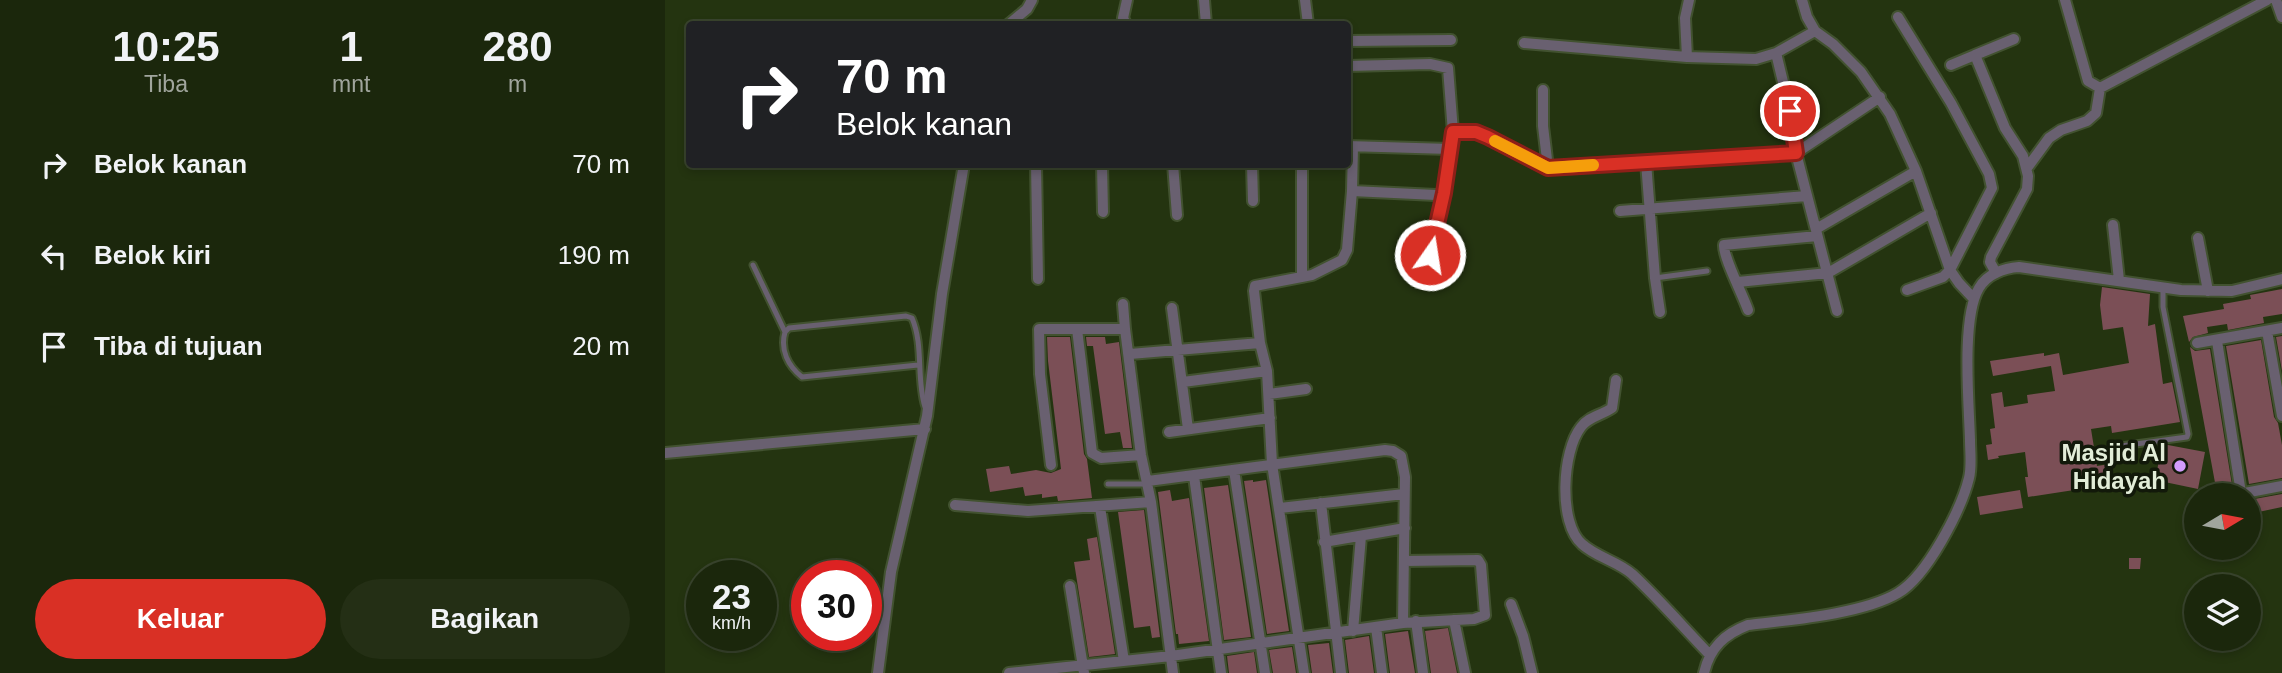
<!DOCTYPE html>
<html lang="id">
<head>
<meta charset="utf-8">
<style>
	:root { --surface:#1b270c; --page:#242f15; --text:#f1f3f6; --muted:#a0a59d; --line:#39442d; --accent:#d93025 }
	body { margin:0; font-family:Arial,sans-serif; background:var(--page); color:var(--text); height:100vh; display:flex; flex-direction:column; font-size:26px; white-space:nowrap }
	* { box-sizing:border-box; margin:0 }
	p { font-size:23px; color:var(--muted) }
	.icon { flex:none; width:38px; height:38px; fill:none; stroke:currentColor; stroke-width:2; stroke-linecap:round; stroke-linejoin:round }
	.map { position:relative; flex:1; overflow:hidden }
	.side { display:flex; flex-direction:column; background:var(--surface); width:665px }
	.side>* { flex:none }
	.top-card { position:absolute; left:21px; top:21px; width:665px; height:147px; border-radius:7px; box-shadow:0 4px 10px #0003,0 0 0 2px var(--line); background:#202124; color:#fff; overflow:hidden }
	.needle { width:46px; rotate:80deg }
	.controls { position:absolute; left:1519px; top:483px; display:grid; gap:14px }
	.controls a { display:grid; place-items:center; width:77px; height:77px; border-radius:50%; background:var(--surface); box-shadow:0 4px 10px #0003,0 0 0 2px var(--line); font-size:35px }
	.speed { position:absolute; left:21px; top:560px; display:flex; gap:14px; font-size:35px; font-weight:700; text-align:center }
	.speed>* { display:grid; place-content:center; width:91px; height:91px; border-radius:50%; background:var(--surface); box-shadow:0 4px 10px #0003,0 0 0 2px var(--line); line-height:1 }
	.speed small { font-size:18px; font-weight:400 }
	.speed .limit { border:10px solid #d22; background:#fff; color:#111 }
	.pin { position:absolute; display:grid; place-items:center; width:60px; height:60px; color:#fff; margin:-30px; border:4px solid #fff; border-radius:50%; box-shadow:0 2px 7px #0007 }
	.me { position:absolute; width:77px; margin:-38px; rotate:13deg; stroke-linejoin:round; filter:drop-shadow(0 0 5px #0008) }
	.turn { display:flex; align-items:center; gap:24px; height:147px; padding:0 35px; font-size:32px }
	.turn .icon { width:91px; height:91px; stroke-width:2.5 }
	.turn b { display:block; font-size:49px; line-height:60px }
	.eta { display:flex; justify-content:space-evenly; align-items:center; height:119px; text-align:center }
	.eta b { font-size:42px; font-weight:700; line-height:49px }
	.action { display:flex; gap:14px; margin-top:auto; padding:14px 35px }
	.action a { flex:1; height:80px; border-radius:42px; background:var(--accent); color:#fff; font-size:28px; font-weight:700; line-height:80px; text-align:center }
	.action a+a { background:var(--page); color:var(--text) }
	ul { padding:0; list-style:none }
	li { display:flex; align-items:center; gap:21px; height:91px; padding:0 35px }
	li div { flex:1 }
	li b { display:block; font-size:26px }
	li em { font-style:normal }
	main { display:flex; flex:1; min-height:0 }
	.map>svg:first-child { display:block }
	.building { fill:#7b4f56 }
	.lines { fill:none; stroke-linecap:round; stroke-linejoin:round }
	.service-casing { stroke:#425230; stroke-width:9 }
	.minor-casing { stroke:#425230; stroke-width:14 }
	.service { stroke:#696070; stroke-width:5 }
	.minor { stroke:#696070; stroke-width:10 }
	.route-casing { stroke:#8d1f18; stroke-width:18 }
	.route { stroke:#d93025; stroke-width:12 }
	.slow { stroke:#f59e0b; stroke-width:12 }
	.poi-dot { fill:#d39cfd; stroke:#12190a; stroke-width:2.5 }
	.labels { text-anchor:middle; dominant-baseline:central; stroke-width:7; stroke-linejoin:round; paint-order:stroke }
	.poi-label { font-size:24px; font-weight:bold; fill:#e2edd8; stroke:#12190a; text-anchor:end }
</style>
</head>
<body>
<main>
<section class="side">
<div class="eta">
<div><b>10:25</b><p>Tiba</p></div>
<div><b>1</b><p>mnt</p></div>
<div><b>280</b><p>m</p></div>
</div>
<ul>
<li><svg class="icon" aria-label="right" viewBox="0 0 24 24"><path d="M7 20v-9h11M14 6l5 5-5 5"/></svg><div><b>Belok kanan</b></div><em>70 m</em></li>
<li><svg class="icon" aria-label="left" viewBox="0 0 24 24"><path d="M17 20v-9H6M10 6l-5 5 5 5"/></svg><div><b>Belok kiri</b></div><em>190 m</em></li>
<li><svg class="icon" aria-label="arrive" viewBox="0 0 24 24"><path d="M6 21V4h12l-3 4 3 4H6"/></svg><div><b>Tiba di tujuan</b></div><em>20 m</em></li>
</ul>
<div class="action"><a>Keluar</a><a>Bagikan</a></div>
</section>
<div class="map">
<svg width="1617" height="673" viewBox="0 0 1617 673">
	<rect width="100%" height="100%" fill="#243410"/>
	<path class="building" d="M1437,287L1485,294L1483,326L1490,324L1498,384L1507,382L1515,422L1447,433L1446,426L1426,429L1432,466L1445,464L1448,484L1363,497L1360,477H1363L1360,452L1333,456L1334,458L1323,460L1321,445L1327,444L1325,429L1330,428L1326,394L1337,392L1339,407L1363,403L1362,395L1390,391L1386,366L1328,376L1325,361L1379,353V356L1394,353L1398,375L1464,363L1458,327L1438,330L1435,305Z
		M1617,289V314L1598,317L1599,323L1563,330L1562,324L1542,327L1543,333L1528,337L1524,342L1518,316L1559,309L1558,304L1586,299L1585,295Z
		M1617,336V371L1611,337Z
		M382,337H405L419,454L422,459L427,498L393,501L392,496L377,498V494L360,496L358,487L325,492L321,469L344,466L346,474L371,470L386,473L396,469L383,361Z
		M421,337H440L441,344L454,342L467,448H458L455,432L440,434L428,346H422Z
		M1596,340L1609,417L1613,423L1617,445V478L1584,484L1561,346Z
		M1525,347L1530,351L1545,349L1567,485L1551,488Z
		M1503,445L1540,452L1533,489L1490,480L1497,446Z
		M588,480V482L601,480L624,631L602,634L579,481Z
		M563,485L586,637L559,640L539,488Z
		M505,490L507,501L524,498L544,641L514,644L513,634H511L493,492Z
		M1355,490L1358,508L1315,515L1312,497Z
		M1617,494V507L1584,514V500Z
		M479,510L495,637L487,638L485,626L469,628L453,512Z
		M432,537L450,654L424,657L409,562L425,560L422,539Z
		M1464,558H1476L1475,569H1464Z
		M783,628L792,673H766L760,631Z
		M743,631L750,673H725L720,634Z
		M704,636L709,673H684L680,640Z
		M664,643L668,673H647L643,645Z
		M627,647L631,673H608L604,650Z
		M589,652L592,673H564L562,656Z"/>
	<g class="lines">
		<g class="service-casing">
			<path id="service" d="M88,265L120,332L124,328L241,316L247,318C259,346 251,378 260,407
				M990,278L1042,271
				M120,332C115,350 123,366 137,377L253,365
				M1456,446L1522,437L1523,434L1498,307V289
				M443,484H484"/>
		</g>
		<g class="minor-casing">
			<path id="minor" d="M539,0L541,24
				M640,0L643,24
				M1137,0L1142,17L1150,31L1168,44L1196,72L1225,114L1251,171L1285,270L1294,283L1309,299
				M1400,0L1423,81L1435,88
				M1611,0L1617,17
				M1233,17L1286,103L1324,174L1327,188L1285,270L1278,277L1242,290
				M344,24L362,9L367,0
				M461,24L458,18L462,0
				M1150,31L1111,53L1125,111L1131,153L1172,311
				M682,41L786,40
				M859,43L1022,57L1091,59L1111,53
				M1310,55L1349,39
				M1022,57L1020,18L1024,0
				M1286,65L1310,55L1340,128L1358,156L1363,176L1362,189L1326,257L1325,262L1331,273
				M682,66L765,64L783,68L788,132
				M878,90V126L883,168
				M682,146L785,149
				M981,162L990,278L995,312
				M371,164L373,279
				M437,164L438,212
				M508,164L512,215
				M587,164L588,201
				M1362,168L1384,138L1396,130L1422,121L1431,113L1435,88L1602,0
				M687,191L688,147
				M955,211L1142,196
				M1448,225L1454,280
				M1151,229L1251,171
				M1533,238L1543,291
				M765,255L779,193
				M637,277V164
				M1073,282L1163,273L1266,213
				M458,304L460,329
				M507,308L523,429
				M1083,310C1078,295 1058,257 1059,245L1152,236
				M412,329L427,453L436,458L476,455
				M1602,331L1617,416
				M1552,341L1576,493
				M1532,343L1617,328
				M465,354L595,343
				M951,380L947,408C937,415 923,417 916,427C897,451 893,523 917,544C931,557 952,561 967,574C994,599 1019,628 1045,655
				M518,382L602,371
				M604,394L641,389
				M504,432L605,418
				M0,453L260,429
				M386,465L375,374L374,329H460L476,455L486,502L508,673
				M569,470L600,673
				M529,476L556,673
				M483,481L720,450L728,451L736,456L740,477L738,623
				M1569,495L1617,486
				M656,503L676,673
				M290,505L363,511L486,502
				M435,507L459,661
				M615,508L739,494
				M659,542L740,528
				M405,586L419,673
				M846,604L858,636L867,673
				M789,620L800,673
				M751,621L758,673
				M711,627L717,673
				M688,631L696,536
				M213,673L226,572L262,416L277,294L299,164
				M344,673L506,656L738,623L809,619L820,615L816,565L813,560L739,561
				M639,673L607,464L602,371L595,343L589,291L590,286L647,275L677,260L682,250L687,191L771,195L779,193L788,132H811L823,137L883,168L1131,153L1215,97
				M1039,673C1045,647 1060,634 1083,625C1125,620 1198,614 1233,593C1262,576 1296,510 1304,478C1307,466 1305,452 1305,440C1304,404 1296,318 1314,288C1322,274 1339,268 1354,267L1516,290L1567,291L1617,279"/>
		</g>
		<use href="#service" class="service"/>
		<use href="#minor" class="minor"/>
	</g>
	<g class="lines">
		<g class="route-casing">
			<path id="route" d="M765,255L779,193L788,132H811L823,137L883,168L1131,153L1125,111"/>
		</g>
		<use href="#route" class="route"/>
		<path class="slow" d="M830,141L883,168L928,165"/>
	</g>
	<circle class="poi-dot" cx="1515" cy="466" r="7"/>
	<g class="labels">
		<g class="poi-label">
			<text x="1501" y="452">Masjid Al<tspan x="1501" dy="28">Hidayah</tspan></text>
		</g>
	</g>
</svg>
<div class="controls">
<a><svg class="needle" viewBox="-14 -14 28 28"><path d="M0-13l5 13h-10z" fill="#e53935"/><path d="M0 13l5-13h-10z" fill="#a0a59d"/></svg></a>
<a><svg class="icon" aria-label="layers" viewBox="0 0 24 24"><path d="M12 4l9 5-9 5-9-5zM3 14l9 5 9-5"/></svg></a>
</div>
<div class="speed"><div>23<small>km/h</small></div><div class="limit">30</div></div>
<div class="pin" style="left:1125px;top:111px;background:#d93025"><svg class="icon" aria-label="arrive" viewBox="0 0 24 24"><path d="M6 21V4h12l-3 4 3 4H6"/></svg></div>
<svg class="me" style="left:765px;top:255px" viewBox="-20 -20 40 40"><circle r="17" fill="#d93025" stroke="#fff" stroke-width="3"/><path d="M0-11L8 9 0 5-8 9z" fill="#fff"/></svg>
<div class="top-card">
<div class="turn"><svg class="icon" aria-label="right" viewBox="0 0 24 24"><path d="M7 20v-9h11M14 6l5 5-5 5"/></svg><div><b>70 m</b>Belok kanan</div></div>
</div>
</div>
</main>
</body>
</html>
